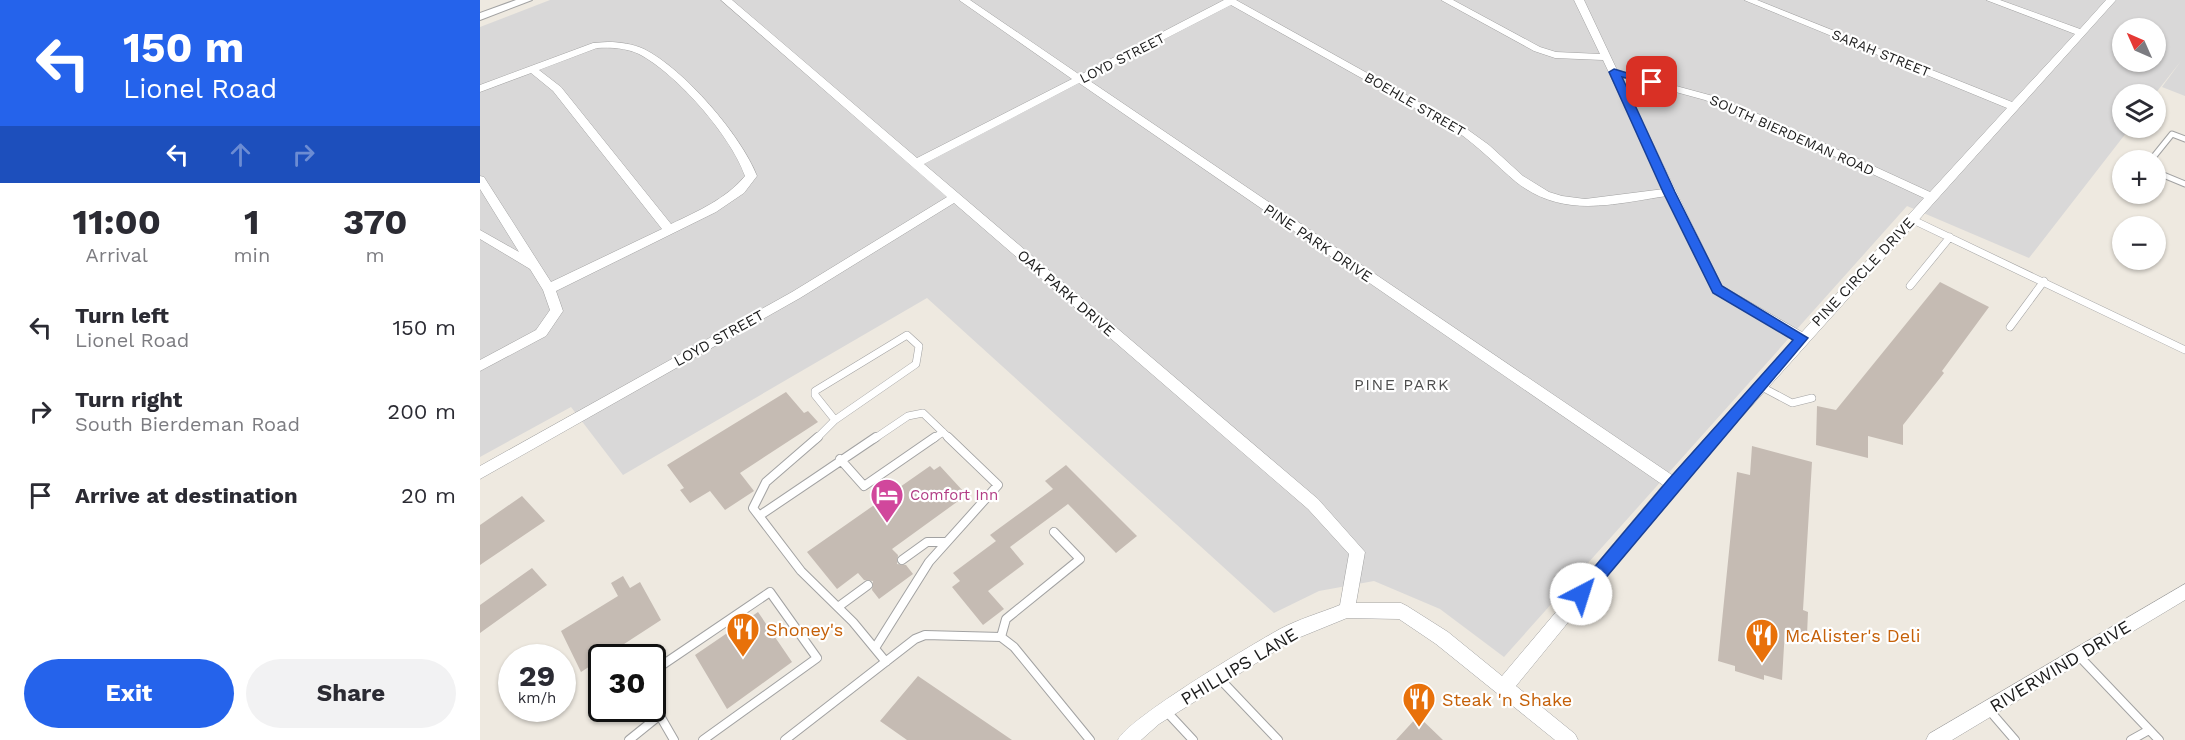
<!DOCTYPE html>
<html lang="en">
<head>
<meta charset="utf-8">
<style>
	:root { --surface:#fff; --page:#f2f2f3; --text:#2b2b33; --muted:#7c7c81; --accent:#2563eb }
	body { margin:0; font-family:"Work Sans",sans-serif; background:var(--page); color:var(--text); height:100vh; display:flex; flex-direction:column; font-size:22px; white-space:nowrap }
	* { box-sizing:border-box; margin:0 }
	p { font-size:20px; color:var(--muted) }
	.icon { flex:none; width:33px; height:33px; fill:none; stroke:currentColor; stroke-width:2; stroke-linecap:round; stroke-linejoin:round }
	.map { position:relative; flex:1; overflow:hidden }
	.side { display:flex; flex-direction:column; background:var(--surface); width:480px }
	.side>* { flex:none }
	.hud { background:#2563eb; color:#fff; overflow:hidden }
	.needle { width:39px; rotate:315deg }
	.controls { position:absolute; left:1632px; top:18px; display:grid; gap:12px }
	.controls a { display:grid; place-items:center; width:54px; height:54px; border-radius:50%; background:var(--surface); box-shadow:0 2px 4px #0004; font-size:30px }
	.speed { position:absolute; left:18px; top:644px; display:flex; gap:12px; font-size:30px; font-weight:700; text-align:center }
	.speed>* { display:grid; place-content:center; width:78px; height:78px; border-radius:50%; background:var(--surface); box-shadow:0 2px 4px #0004; line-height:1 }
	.speed small { font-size:15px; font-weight:400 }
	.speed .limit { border:3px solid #111; border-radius:9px; background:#fff; color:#111 }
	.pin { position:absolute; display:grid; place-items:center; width:51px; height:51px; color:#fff; margin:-26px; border-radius:12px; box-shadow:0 3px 9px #0006 }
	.me { position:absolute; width:66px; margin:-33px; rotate:40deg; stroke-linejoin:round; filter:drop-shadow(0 0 4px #0008) }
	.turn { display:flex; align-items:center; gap:21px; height:126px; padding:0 24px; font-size:27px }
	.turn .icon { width:78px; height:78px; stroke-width:2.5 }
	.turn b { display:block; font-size:42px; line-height:51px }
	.lanes { display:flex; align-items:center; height:57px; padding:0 24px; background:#0003; justify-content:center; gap:30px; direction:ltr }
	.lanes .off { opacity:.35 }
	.eta { display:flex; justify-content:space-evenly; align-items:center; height:102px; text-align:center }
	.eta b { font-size:36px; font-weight:700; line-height:42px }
	.action { display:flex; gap:12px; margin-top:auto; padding:12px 24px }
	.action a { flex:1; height:69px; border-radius:36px; background:var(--accent); color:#fff; font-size:24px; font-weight:700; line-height:69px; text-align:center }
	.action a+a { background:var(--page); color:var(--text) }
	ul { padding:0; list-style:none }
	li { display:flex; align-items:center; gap:18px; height:84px; padding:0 24px }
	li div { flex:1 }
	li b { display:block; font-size:22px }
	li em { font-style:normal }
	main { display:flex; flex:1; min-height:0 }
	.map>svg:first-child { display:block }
	.residential { fill:#d9d8d8; fill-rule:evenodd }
	.building { fill:#c5bbb3 }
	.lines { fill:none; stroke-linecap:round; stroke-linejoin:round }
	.service-far2-casing { stroke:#a2a2a2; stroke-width:7 }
	.service-far1-casing { stroke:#a2a2a2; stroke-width:8 }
	.service-casing { stroke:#a2a2a2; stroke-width:10 }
	.minor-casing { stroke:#a2a2a2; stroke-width:1 }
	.tertiary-casing { stroke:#a2a2a2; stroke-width:2 }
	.service-far2 { stroke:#fff; stroke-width:5 }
	.service-far1 { stroke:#fff; stroke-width:7 }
	.service { stroke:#fff; stroke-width:8 }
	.minor { fill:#fff; fill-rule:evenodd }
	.tertiary { fill:#fff; fill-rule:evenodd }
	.route { fill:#2563eb; stroke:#184099; stroke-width:1.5 }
	.labels { text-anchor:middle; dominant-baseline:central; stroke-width:4.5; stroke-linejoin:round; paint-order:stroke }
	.far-street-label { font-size:14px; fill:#1b1b1b; stroke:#fff }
	.street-label { font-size:15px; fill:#1b1b1b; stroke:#fff }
	.hotel-label { font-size:15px; fill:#b23c85; stroke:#fff; text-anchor:start }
	.neighbourhood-label { font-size:16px; letter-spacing:1.5px; fill:#4e4e4e; stroke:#fff }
	.near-food-label { font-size:18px; fill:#c56008; stroke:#fff; text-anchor:start }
	.near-street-label { font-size:18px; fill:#1b1b1b; stroke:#fff }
</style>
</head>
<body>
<main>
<section class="side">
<div class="hud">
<div class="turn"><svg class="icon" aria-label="left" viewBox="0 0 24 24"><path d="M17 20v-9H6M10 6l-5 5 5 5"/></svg><div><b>150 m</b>Lionel Road</div></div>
<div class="lanes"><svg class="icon" aria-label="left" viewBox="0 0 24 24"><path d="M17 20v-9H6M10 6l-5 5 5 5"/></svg><svg class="icon off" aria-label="ahead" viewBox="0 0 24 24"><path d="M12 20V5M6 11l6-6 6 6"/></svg><svg class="icon off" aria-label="right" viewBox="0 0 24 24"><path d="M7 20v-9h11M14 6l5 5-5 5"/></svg></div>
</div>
<div class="eta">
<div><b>11:00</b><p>Arrival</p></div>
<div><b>1</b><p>min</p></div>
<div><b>370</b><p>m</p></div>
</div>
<ul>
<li><svg class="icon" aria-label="left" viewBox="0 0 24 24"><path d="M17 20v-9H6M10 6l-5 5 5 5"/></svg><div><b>Turn left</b><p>Lionel Road</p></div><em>150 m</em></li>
<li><svg class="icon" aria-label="right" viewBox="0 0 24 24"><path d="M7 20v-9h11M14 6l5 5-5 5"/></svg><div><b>Turn right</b><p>South Bierdeman Road</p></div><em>200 m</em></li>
<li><svg class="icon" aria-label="arrive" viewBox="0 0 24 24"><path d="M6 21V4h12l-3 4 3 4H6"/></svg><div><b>Arrive at destination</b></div><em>20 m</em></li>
</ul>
<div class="action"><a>Exit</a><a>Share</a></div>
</section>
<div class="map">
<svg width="1705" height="740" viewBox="0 0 1705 740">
	<rect width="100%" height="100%" fill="#eee9e0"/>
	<path class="residential" d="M70,0H1705V96L1682,87L1701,61L1675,94H1642V128H1650L1549,258L1427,206L1024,657L960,609L894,581L839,591L794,613L447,298L143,475L91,407L0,457V27ZM1642,28H1676V62H1642Z"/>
	<path class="building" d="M1460,282L1509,307L1462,371L1464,373L1423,425V445L1388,436V458L1336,445L1337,406L1356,410Z
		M306,392L324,413L328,411L338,422L260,473L274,491L245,510L230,491L210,503L200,490L204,488L187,465Z
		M1272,446L1332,462L1323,610L1328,612L1327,635L1305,629L1302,680L1284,675V680L1255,671V666L1238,661L1257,472L1270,475Z
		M586,465L657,536L636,553L588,504L530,547L544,564L508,591L524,609L503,625L472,587L480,581L473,573L516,541L510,535L573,489L565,481Z
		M450,466L454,470L460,466L483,491L477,495L481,499L412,549L418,555L417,564L426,565L433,574L399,599L392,590L393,581L384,580L378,573L357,589L327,552Z
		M42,496L65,521L0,565V525Z
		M52,568L67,585L0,633V605Z
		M143,576L150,588L160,582L181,620L101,672L81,631L138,596L131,583Z
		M278,612L312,662L247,709L215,655Z
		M438,676L532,740H427L400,721Z
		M938,716L963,740H916Z"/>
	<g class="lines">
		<g class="service-far2-casing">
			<path id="service-far2" d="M1671,160L1692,134L1705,139
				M1676,172L1705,184"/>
		</g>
		<g class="service-far1-casing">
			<path id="service-far1" d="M1431,219L1705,350
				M1430,286L1470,237
				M1530,327L1564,281
				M427,335L439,346L436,364L355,420L335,395V391Z
				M1280,386L1312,403L1332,398
				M336,439L355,420
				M394,439L428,416L443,413L470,439
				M453,439L463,432"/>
		</g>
		<g class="service-casing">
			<path id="service" d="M338,437L286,482L273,508L321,571L373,622L406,662
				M360,459L384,486L455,437
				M279,516L396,437
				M422,560L447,542H466
				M358,607L388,585
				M521,637L526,619L600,559L574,532
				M395,648L449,562L518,485L468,437
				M1598,655L1679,740
				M172,672L290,592L337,658L223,740
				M738,677L798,740
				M172,702L194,740
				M1509,710L1535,740
				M686,711L713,740
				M149,740L180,715
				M305,740L435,639L445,635L521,637L534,647L610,740
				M1651,740L1669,730"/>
		</g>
		<g class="minor-casing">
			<path id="minor" d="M241,0H252L437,158L592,79L479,0H490L600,75L744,0H756L984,127L1009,145L1043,176L1069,192L1082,196L1105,199L1184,189L1123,60L1075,58L1054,51L961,0H973L1060,47L1076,52L1120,54L1094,0H1104L1137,70L1233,96L1293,120L1450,192L1527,108L1264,0H1277L1532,102L1595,34L1506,0H1520L1600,29L1626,0H1636L1198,488L1036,686L1095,734L1098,740H1075L956,644L919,619L867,618L813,640L679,724L661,740H638C647,719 773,644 800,629C819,619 840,613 860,605L869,554L828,509L474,203L320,298L0,479V466L312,292L467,197ZM751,5L976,131C998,146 1016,165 1036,182C1084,219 1132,204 1187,196L1233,292L1314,340L1192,475L607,79ZM1141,77L1225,100L1285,124L1444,198L1322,332L1242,286ZM599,83L1183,485L1022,676L968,632L927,606L921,603H876L885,552L838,499L444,164Z
				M128,42C140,42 153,44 164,49C204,69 261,135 277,176L264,193L236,212L76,291L83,311L66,336L0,371V360L56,330L70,310L63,290L50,269L0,239V230L39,252L0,189V176L4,177L71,282L182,229L73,91L51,73L0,92V85L113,43ZM117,48C131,47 146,48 159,54C197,74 251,136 265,176C246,199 218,211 191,224L81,87L59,70Z
				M1705,584V600L1472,740H1446L1449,734Z"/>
		</g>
		<g class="tertiary-casing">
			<path id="tertiary" d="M36,0H52L0,20V13Z"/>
		</g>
		<use href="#service-far2" class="service-far2"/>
		<use href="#service-far1" class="service-far1"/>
		<use href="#service" class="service"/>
		<use href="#minor" class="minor"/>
		<use href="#tertiary" class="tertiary"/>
	</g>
	<path class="route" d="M1134,69L1177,82L1172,85L1142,77L1195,192L1242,286L1328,338L1107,600L1101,602L1096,600L1093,594L1096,589L1188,480L1313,340L1233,293L1183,192L1129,72Z"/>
	<defs>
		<g id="hotel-pin" transform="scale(1.725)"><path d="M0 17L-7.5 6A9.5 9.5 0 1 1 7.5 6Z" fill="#d1479c" stroke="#fff"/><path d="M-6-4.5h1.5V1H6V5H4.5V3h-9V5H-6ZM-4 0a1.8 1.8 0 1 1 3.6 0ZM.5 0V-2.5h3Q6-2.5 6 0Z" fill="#fff"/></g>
		<g id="restaurant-pin" transform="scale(1.725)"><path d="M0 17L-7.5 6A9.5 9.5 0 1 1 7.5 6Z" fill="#e8710a" stroke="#fff"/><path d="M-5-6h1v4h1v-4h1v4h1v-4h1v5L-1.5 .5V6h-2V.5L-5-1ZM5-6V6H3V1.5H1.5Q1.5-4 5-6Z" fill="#fff"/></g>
	</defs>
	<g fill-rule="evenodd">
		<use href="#hotel-pin" x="407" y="495"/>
		<use href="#restaurant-pin" x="263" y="629"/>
		<use href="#restaurant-pin" x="1282" y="635"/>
		<use href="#restaurant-pin" x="939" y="699"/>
	</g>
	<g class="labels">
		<g class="far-street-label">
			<text transform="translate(1401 53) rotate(22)">SARAH STREET</text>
			<text transform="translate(642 58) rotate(-27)">LOYD STREET</text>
			<text transform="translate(935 104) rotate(30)">BOEHLE STREET</text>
			<text transform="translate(1312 135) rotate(24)">SOUTH BIERDEMAN ROAD</text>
		</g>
		<g class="street-label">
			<text transform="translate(838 243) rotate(34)">PINE PARK DRIVE</text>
			<text transform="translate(1383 272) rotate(-47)">PINE CIRCLE DRIVE</text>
			<text transform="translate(586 293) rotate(41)">OAK PARK DRIVE</text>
			<text transform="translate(239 338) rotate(-29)">LOYD STREET</text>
		</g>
		<g class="hotel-label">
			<text x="430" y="495">Comfort Inn</text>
		</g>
		<g class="neighbourhood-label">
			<text x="922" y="384">PINE PARK</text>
		</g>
		<g class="near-food-label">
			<text x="286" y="629">Shoney's</text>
			<text x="1305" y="635">McAlister's Deli</text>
			<text x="962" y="699">Steak 'n Shake</text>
		</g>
		<g class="near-street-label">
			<text transform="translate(759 666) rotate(-31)">PHILLIPS LANE</text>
			<text transform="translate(1580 666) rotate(-31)">RIVERWIND DRIVE</text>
		</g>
	</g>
</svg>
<div class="controls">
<a><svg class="needle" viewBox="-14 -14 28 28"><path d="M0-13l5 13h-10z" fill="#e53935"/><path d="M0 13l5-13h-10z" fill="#7c7c81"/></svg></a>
<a><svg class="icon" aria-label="layers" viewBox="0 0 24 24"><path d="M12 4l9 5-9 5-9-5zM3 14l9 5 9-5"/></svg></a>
<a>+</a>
<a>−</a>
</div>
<div class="speed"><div>29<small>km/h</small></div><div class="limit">30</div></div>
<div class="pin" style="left:1172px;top:82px;background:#d93025"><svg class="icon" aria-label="arrive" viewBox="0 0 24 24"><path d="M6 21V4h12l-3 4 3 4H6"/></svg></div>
<svg class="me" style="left:1101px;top:594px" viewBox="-20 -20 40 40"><circle r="19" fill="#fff"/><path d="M0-13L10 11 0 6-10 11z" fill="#2563eb"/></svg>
</div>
</main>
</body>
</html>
